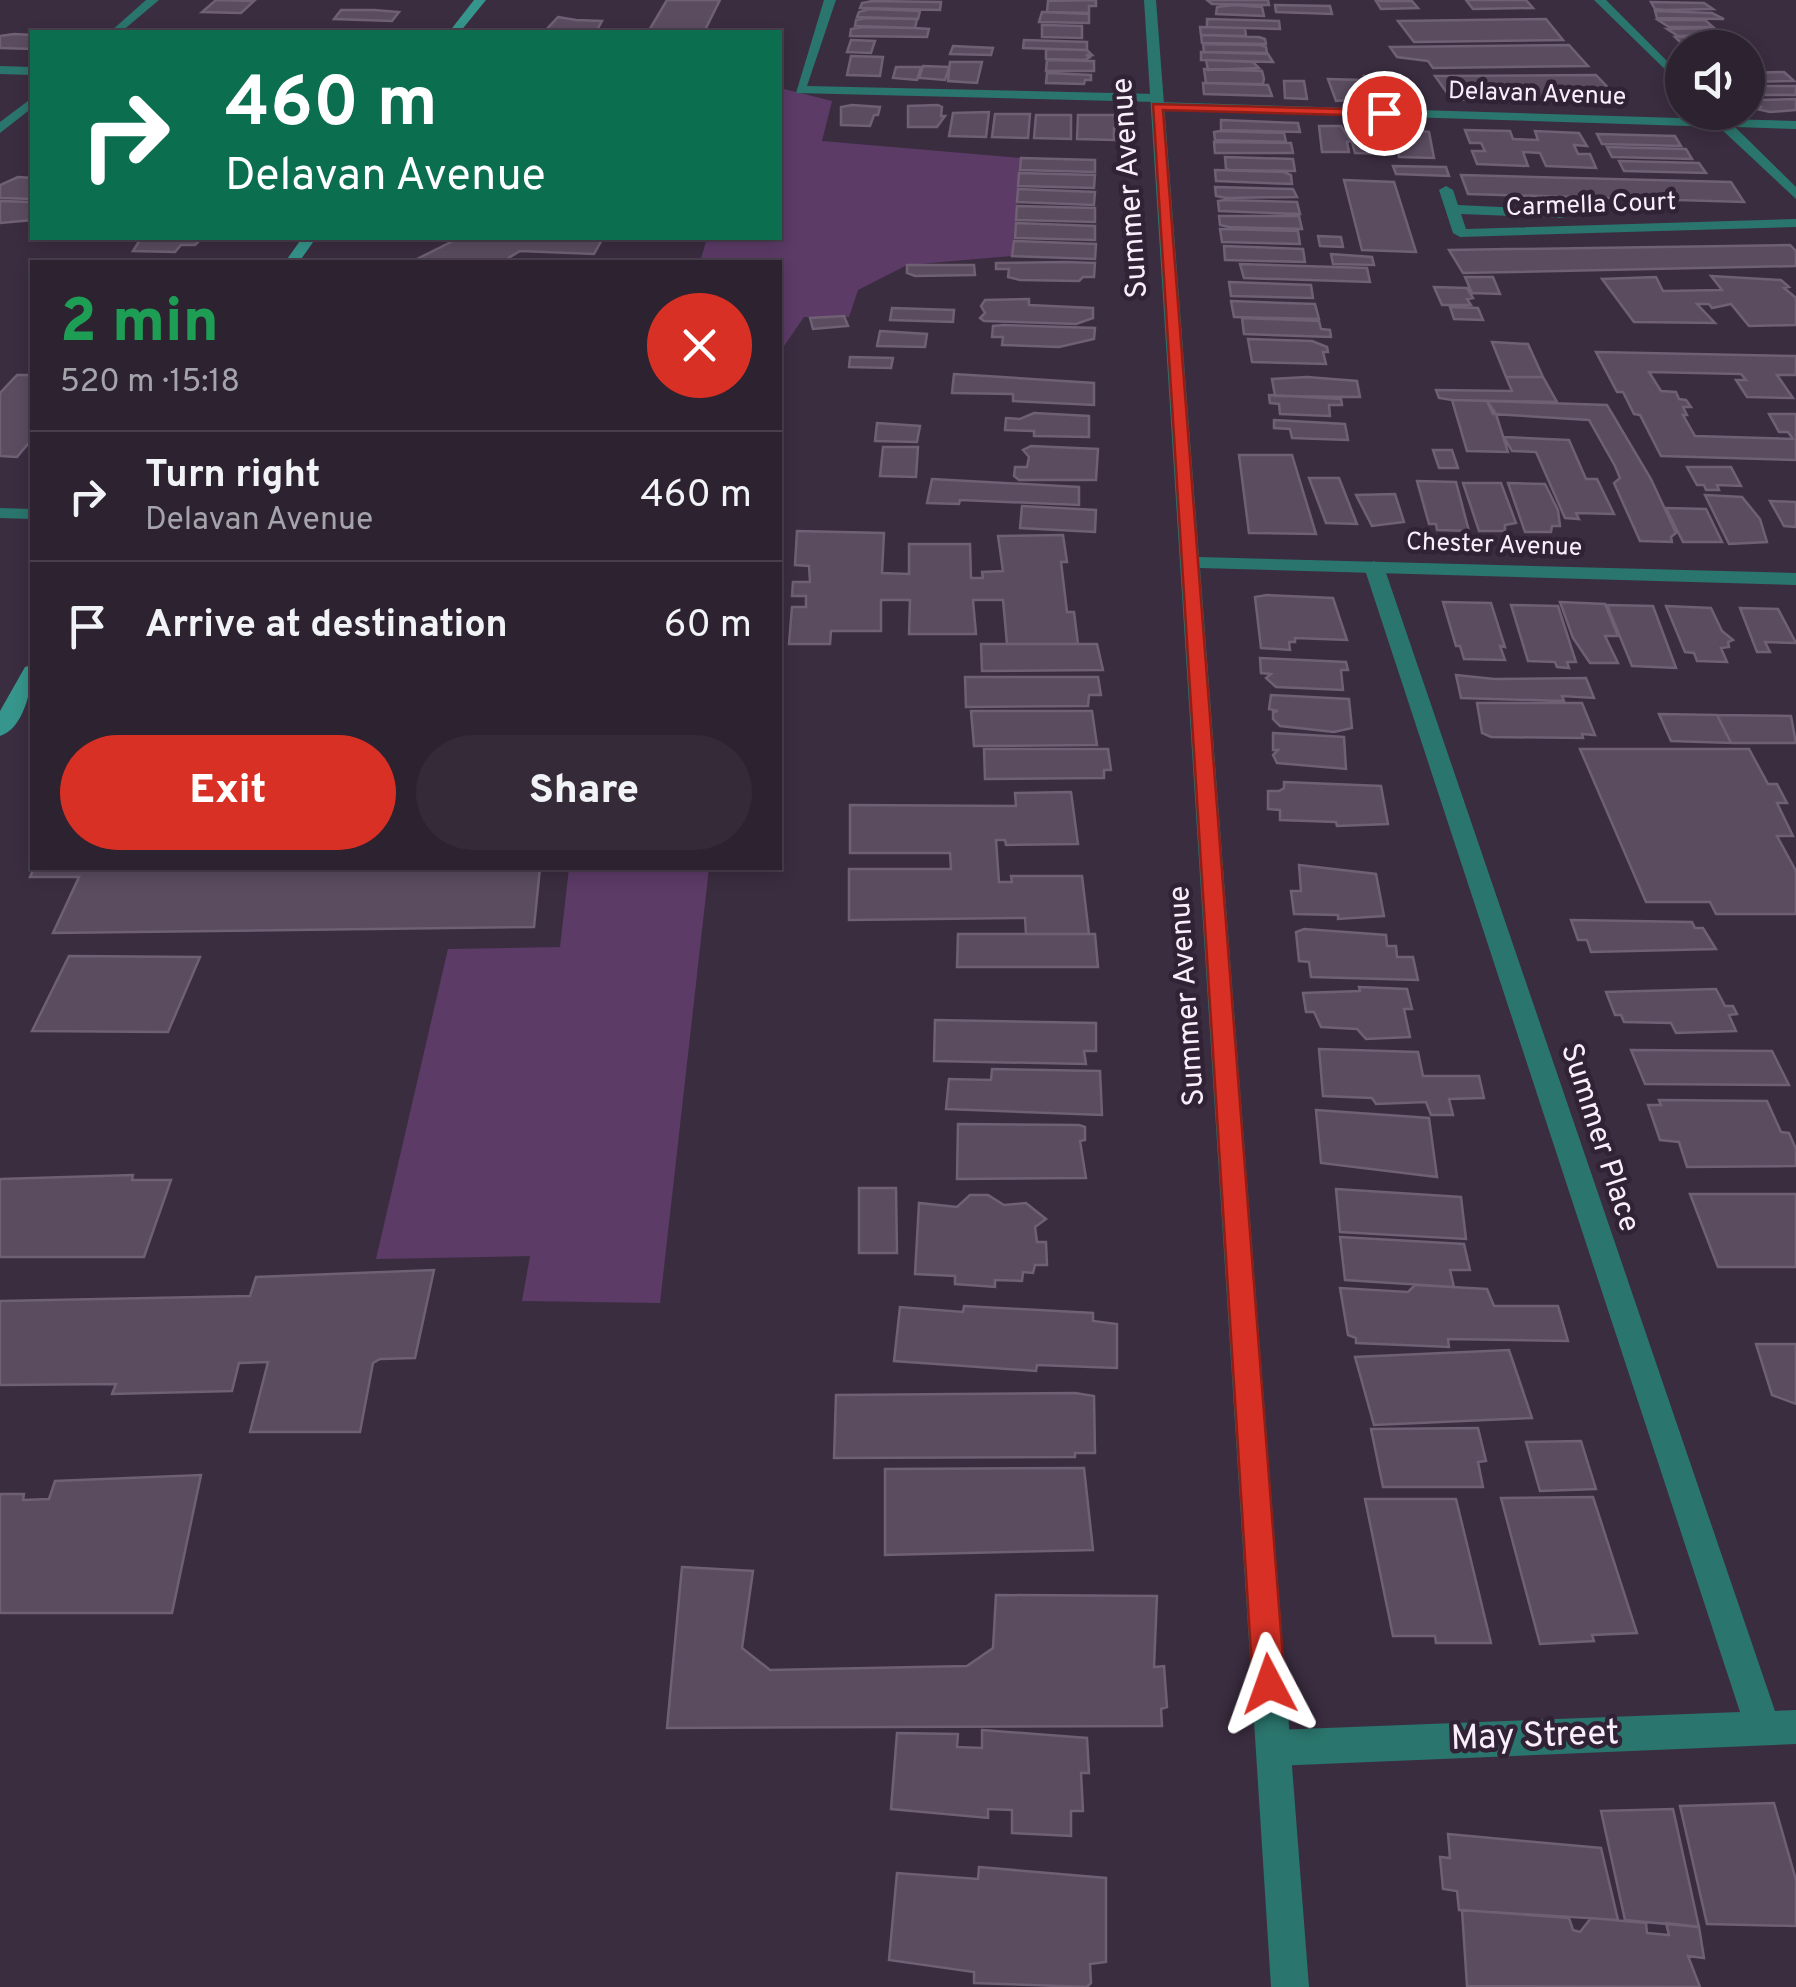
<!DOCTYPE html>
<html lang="en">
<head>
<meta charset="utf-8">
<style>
	:root { --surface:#2c2230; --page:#342a38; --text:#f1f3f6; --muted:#a6a4ab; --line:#483f4c; --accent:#d93025 }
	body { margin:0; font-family:Overpass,sans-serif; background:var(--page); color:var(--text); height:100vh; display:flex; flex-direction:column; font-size:38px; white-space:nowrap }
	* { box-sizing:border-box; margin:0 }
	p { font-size:32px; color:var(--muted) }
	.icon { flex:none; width:55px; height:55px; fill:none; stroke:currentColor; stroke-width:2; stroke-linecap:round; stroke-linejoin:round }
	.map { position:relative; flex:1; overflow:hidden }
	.drawer { position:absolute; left:30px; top:260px; width:752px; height:610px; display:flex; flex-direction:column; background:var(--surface); border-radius:0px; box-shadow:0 5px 15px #0003,0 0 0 2px var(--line) }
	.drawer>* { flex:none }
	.hud { position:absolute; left:30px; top:30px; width:752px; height:210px; border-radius:0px; box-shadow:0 5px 15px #0003,0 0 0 2px var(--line); background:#0b6e4f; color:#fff; overflow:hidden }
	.tools { position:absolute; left:1665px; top:30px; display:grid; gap:20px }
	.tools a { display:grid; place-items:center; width:100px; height:100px; border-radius:50%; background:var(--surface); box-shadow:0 5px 15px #0003,0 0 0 2px var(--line); font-size:50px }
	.pin { position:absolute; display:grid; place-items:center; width:85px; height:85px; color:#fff; margin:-42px; border:5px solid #fff; border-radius:50%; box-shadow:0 2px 10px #0007 }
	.me { position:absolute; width:110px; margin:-55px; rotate:356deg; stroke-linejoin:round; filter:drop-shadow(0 0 8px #0008) }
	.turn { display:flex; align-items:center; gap:35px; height:210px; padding:0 30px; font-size:45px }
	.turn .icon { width:130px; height:130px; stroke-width:2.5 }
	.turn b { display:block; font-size:70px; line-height:85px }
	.round { display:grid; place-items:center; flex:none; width:105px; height:105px; border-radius:52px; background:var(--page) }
	.head { display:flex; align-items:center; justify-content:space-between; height:170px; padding:0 30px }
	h1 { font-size:60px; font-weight:800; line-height:75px; color:#1e9e55 }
	.primary-button { display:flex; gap:20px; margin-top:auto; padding:20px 30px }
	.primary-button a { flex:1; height:115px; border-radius:60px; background:var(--accent); color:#fff; font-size:40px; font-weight:800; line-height:115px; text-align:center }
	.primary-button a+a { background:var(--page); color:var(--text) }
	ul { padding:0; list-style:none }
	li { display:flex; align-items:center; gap:30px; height:130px; padding:0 30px; border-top:2px solid var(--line) }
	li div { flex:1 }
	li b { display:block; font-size:38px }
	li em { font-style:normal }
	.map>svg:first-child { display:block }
	.green { fill:#5c3b67 }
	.building { fill:#5b4c60; stroke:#6f6074; stroke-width:2.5 }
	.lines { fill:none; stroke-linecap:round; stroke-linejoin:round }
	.minor { fill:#2a756d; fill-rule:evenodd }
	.tertiary { fill:#2a756d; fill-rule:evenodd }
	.secondary { fill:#36958c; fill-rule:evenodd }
	.route { fill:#d93025; stroke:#8d1f18; stroke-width:2.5 }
	.labels { text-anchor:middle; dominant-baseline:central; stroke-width:9; stroke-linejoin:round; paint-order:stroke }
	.far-street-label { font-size:25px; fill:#f8effb; stroke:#312335 }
	.street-label { font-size:30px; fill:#f8effb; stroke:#312335 }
	.near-street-label { font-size:35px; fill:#f8effb; stroke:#312335 }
</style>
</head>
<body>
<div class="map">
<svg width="1796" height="1987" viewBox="0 0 1796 1987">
	<rect width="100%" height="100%" fill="#3b2d40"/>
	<path class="green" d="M780,88L832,101L822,141L1021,158L1012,256L907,265L858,290L849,317H804L780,352V262H700L707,238H780Z
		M569,868H709L660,1303L522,1301L530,1256L376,1259L448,949L560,947Z"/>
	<path class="building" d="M216,0L254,1L241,13L202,12Z
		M667,0H720L704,32H648Z
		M1096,0V6H1089V13L1047,12L1048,1Z
		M1268,0L1269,5L1212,4L1207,0Z
		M1466,0H1526L1533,8L1473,9Z
		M872,1L941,2L940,10L860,8L862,3Z
		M1376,1H1412L1418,8L1381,9Z
		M1651,2L1704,3L1713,9L1665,10L1655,9Z
		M1233,5L1262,7L1264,16L1216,14L1217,7Z
		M1275,5L1330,6L1332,14L1276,12Z
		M869,9L920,11L918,19L857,17L859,12Z
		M341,10H374L399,12L392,21L334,19Z
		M1655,11L1712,13L1724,19L1657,18Z
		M1042,12L1089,14V23L1039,22Z
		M558,17L576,20L602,21L596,32H544Z
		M865,18L917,19L915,28L855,26L856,20Z
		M1207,19L1279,21L1280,29L1207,27Z
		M1546,19L1563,40L1414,42L1398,21Z
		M1658,20H1705L1713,27H1669Z
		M1042,25L1082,26V38L1042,37Z
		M863,27L915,28L929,29L927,37L850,36L851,29Z
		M1200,27L1245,28L1246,36L1201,35Z
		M1712,28L1724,35L1678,36L1667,29Z
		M14,34L32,35V49L0,48V36Z
		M1201,35L1259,37L1265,39L1266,44L1202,43Z
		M1735,36L1741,40L1707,44H1682L1675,37Z
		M851,40L875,41L871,53L847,52Z
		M1024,40L1087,42V50L1023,48Z
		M1203,44L1260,45L1266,47L1267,53L1204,52Z
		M1569,45L1588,66L1433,68L1428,61L1397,57L1390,47Z
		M953,46L993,48L991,55L950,54Z
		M1046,49L1087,50L1092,55H1086L1090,57L1085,60L1046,59Z
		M1201,52L1268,54L1273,62L1201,60Z
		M851,56L883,57L880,76L847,75Z
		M1047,60L1094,61V71H1046Z
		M1206,60L1253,62L1259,68L1208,70Z
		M950,62H982L977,83L948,81Z
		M923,66L949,67L945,80L919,78Z
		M896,67H921L917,80L893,78Z
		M1204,69L1262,71L1264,79L1263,84H1254L1206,83Z
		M1784,72L1794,81L1748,82V73Z
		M1047,73L1091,75V80H1085L1084,84L1046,83Z
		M1596,75L1617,97L1452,100L1435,76Z
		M1364,76L1397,77L1405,102L1371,101Z
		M1328,79L1361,80L1364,99L1336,101Z
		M1284,81H1304L1307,99L1285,98Z
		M1203,83L1268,85L1272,96L1204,94Z
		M1748,86H1796V95H1748Z
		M1796,99V110L1770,112L1757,109L1761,107L1755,100Z
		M852,105L880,107L878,115H874L870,126L841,125V107Z
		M938,105L942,107L941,116H945L937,127H908V106Z
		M989,112L986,137L949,136L953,113Z
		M995,114H1030L1028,138L992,137Z
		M1036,115H1071V139L1034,138Z
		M1078,115H1113L1117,128H1114V140L1077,139Z
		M1221,120L1298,123L1300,132L1221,130Z
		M1319,126H1341L1351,141L1347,142L1349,152H1322Z
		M1353,127H1377L1386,154L1355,153L1350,135Z
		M1393,128L1429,132L1434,158L1399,157L1398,152H1393L1387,130Z
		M1465,130L1510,131L1513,139L1538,140L1535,131L1579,133L1587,146L1574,145L1578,154H1590L1596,168L1546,166L1540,153L1523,152L1528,166L1477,164L1472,151H1485L1481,143H1470Z
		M1220,131L1284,133L1286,142L1215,140L1214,132Z
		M1597,134L1675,136L1681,146L1602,144Z
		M1214,142L1291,143L1293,153H1215Z
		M1607,147L1686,149L1692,159L1612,157Z
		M1225,157L1293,159L1295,171L1230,170L1226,169Z
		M1021,158L1095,160V172L1020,170Z
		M1619,161L1699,163L1706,173L1624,171Z
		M1393,166L1446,167L1449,176L1396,174Z
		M1215,170L1284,172L1291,175L1292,184L1216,181Z
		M1019,173L1095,175L1094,188L1018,186Z
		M1461,175L1731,182L1744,202L1468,194Z
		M18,177L32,178V199L0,198V185Z
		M1344,180L1394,182L1416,252L1362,250Z
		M1215,187L1293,189L1297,197L1226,198L1216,196Z
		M1018,189L1095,192L1094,205L1017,202Z
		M1225,200L1297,202L1300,214L1219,211L1218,201Z
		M0,201L32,202V220L0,223Z
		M1017,206L1095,208V222L1016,220Z
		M1219,216H1299L1302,229L1229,227L1220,225Z
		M1016,223L1095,226V240L1015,238Z
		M1220,229L1298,231L1300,244L1222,242Z
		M1318,236L1341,237L1343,247L1320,246Z
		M141,238H202L195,245H181L175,252L133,251Z
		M459,238H603L594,254L520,251L502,262H411Z
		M1014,241L1096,244L1095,259L1012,256Z
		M1790,245L1796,251V266L1463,273L1449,250Z
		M1224,246L1303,249L1305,262L1225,260Z
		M1331,254L1372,257L1374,265L1333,264Z
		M1065,262L1095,263L1094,277H1083L1079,281L1020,280L1008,277L1009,269H996V263Z
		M1240,264L1367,268L1370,282L1244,278Z
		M907,265H974L975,275L915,276L907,273Z
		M1711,276L1781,280L1789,287L1784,288L1796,298V325L1749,326L1731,304L1712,308L1709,304H1697L1715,323L1634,322L1602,279L1656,277L1663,291L1722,290Z
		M1465,277H1493L1500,294L1472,293Z
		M1229,282L1311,285L1313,298L1231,296Z
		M1434,287L1467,288L1473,298L1467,299L1471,305H1442Z
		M1029,299V305L1093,308V318L1076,324L984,321L980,318L985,313L981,306L985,300Z
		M1231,301L1315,304L1319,319L1234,317Z
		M1450,307L1478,308L1483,320L1454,319Z
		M892,308L954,310L953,322L890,320Z
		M844,316L848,326L813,329L810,318Z
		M1242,318L1319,321L1321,329L1330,330L1331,337L1244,334Z
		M1004,325L1095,328L1094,339L1059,347L1002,345L1003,337H992L993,326Z
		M880,331L927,334L925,347L877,346Z
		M1248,339L1312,341L1327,347L1328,352H1323L1326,364L1252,362Z
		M1492,342L1528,344L1543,377H1506Z
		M1596,352L1796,356V375H1777L1793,398L1747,397L1736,380H1746L1741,374L1649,372L1661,391L1676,392L1679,399L1686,400L1691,407H1683L1687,415H1683L1695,436L1793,439L1788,432H1779L1769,414H1796V460L1661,456L1640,415L1634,414L1623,392H1617Z
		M850,357L893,358L891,368L849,367Z
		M954,374L1094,383V405L1013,401V394L952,393Z
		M17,375H32V439L17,457L0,456V393Z
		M1307,377L1357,381L1360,397L1275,396L1272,379Z
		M1506,377H1543L1557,402L1452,400L1439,398L1436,390L1512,391Z
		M1269,395L1341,399L1342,405H1329L1330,416L1280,414L1279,404L1270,403Z
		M1452,400L1487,401L1496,414L1508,452L1467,451Z
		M1487,401L1607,405L1651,479L1676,533L1671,537L1672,542L1640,541L1614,483L1620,478L1615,466L1589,420L1493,414Z
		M1034,413L1089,416V437L1034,436V431L1005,430L1006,418L1020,419Z
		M1274,420L1345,424L1348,440L1292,438L1290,429L1274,428Z
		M877,423L920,426L917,442L875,441Z
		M1504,437L1569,440L1586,479H1597L1614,514L1576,513L1579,519L1565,518L1536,452L1512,451Z
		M1031,446L1098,449L1096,480H1019L1014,476L1015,467H1027L1029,457L1023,450Z
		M883,447H918L916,477L880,476Z
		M1433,450H1452L1458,468H1439Z
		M1239,455H1292L1316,534L1249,533Z
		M1687,467H1731L1741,486L1717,485L1719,490H1706L1704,485H1697Z
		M1309,478H1339L1357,524L1326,523Z
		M932,479L1079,487V505L960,500L959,504L927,503Z
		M1417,481L1456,482L1469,531L1437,530L1436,524H1429Z
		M1463,483H1501L1516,523L1505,525V531H1479Z
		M1508,483L1545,484L1558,510L1560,526H1552L1551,532H1525Z
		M1395,494L1404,522L1372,526L1356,495Z
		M1705,495L1742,497L1760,519L1767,542L1729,544Z
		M1770,501L1796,502V527L1784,526Z
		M1022,506L1096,510L1095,532L1020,528Z
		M1666,508L1706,509L1722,542H1683Z
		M797,531L884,533L882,573L909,574V544H970L971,578H983L982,572L1003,571L998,536L1063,535L1067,562H1061L1067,612H1074L1078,644H1007L1003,600H973L976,634H909L910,600H881V631H831L830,644H789L792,607H806V596H792L793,582H810L809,566L795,565Z
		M1267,595L1333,598L1347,640L1295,638V642H1289L1290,650L1261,648L1255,597Z
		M1443,602L1491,603L1505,647L1500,646L1505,660L1464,659L1460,646H1456Z
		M1560,602L1605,604L1618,636H1605L1618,663H1590L1573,638Z
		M1511,605L1558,606L1576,662H1567L1569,668L1557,667L1555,662L1528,661Z
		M1607,605L1653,606L1676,668L1632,666Z
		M1666,606L1711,608L1722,631L1733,640L1728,642L1729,647L1721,648L1727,662L1697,661L1694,653L1685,652Z
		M1740,608L1778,609L1796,643L1765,642L1770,652H1757Z
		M981,644H1097L1103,670L982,671Z
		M1260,658L1346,662L1348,670H1341L1343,690L1276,687L1266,678L1271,674L1261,673Z
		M1456,675L1494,679L1586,678L1594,698L1562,696L1564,701L1461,698Z
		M965,677H1098L1101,695H1089L1088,706L966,707Z
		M1271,695L1349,699L1352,728L1334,732L1280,726L1273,719V712L1278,711L1269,709Z
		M1477,703H1582L1595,735L1582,734L1583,738L1491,737L1482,733Z
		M971,711H1092L1097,745L974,746Z
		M1659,714L1717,715L1731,743L1671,741Z
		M1717,715L1791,716L1796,743H1731Z
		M1273,733L1344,737L1346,769L1277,763L1273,755L1278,750H1273Z
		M984,749H1108L1111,770H1104V778L985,779Z
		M1580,749H1749L1768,784H1777L1787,803H1777L1793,836H1777L1796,871V914H1716L1710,902H1646Z
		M1284,782L1381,786L1388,824L1337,826L1336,822L1280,820V810L1268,809V791H1279L1284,788Z
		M1071,792L1078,844L1006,845L1005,840H996L999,882H1012L1011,876H1082L1089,934H1026L1025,918L849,920V869H951L950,853H850V805L1016,806L1015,793Z
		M1299,865L1376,874L1384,916L1338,919V915L1294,914L1291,891H1301Z
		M34,868H540L534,927L53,933L79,877H30Z
		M1571,920L1692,922L1695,928H1703L1716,949L1591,952L1587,940H1578Z
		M1304,929L1386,935L1387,946H1396L1397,957H1413L1418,980L1311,977L1309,962L1299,961L1296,932Z
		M958,934H1095L1098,967H957Z
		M69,956L200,957L168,1032L32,1031Z
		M1359,987L1407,989L1412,1009H1404L1410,1037L1366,1039L1357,1029L1321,1027L1314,1012H1306L1303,993L1360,991Z
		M1716,989L1725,1006H1733L1737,1014L1729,1015L1736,1031L1676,1033L1671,1023L1624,1022L1621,1015H1615L1606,992Z
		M935,1020L1096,1023V1051H1084L1086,1064L934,1061Z
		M1319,1049L1418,1052L1423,1076H1479L1484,1098L1449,1099L1453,1115H1431L1426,1102L1376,1104L1372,1098L1323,1096Z
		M1631,1050L1772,1051L1789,1085L1645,1084Z
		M992,1069L1100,1071L1102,1115L946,1109L949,1079L991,1080Z
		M1659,1100L1767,1101L1781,1132L1789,1133L1796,1149V1166L1687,1167L1679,1142L1660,1140L1648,1105H1661Z
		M1316,1110L1429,1118L1437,1177L1321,1163Z
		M958,1124L1079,1125L1085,1127V1140L1080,1141L1086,1178L957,1179Z
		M133,1175L132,1180H171L144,1257H0V1179Z
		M859,1188H896L897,1253H859Z
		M1336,1189L1461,1197L1466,1239L1340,1232Z
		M1690,1194H1796V1267H1718Z
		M970,1195H988L1004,1205L1026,1203L1046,1219L1035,1227L1037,1242H1046L1047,1265H1035L1033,1273L1023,1272L1022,1281L995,1280V1287L955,1284V1276L915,1274L919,1203L957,1207Z
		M1340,1237L1464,1244L1470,1270H1450L1454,1287L1345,1280Z
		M434,1270L415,1358L380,1359L373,1363L360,1432H250L268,1362L239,1363L232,1391L112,1394L116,1384L0,1385V1301L250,1296L256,1277Z
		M1415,1285L1487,1289L1494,1306H1558L1568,1341L1448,1339L1449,1347L1356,1343V1338L1348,1335L1340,1288L1408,1292Z
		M964,1306L1093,1313V1321L1117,1324V1368L1037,1365L1036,1371L894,1361L900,1307L963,1312Z
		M1756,1344H1796V1404L1772,1395Z
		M1509,1350L1532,1418L1374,1425L1355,1357Z
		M1075,1393L1094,1396L1095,1453H1075V1457L834,1458L836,1395Z
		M1478,1428L1486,1461L1478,1462L1483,1487H1383L1371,1429Z
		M1581,1441L1596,1489L1540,1491L1526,1442Z
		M1084,1468L1093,1550L885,1555V1469Z
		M201,1475L172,1613H0V1494H24L23,1500L49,1499L55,1481Z
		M1593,1497L1637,1633L1592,1635L1594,1641L1540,1644L1501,1498Z
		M1365,1499H1456L1491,1643H1436L1435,1636H1393Z
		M682,1567L753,1571L742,1648L770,1670L967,1666L993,1648L996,1595L1157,1596L1154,1667L1164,1666L1167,1707L1161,1709L1162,1726L667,1728Z
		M982,1730L1087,1738L1089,1773H1081L1083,1811H1071V1836L1012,1833V1810L988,1809V1818L891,1809L897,1733L958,1734L957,1747L982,1748Z
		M1774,1803L1796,1880V1926L1707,1924L1680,1806Z
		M1673,1809L1699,1927L1625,1920L1601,1811Z
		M1448,1834L1601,1848L1618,1920L1459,1910L1457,1891L1443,1889L1440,1857L1450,1858Z
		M979,1867L1106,1878V1962L1090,1964L1091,1983L1087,1987L974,1983V1972L889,1960L897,1873L978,1879Z
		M1462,1910L1569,1918L1573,1930L1580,1932L1591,1918L1646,1923L1647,1933L1669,1935L1666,1923L1699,1927L1704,1958L1688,1956L1700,1987L1467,1986Z"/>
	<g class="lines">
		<path class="minor" d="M824,0H836L807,86L1157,94L1163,98L1157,102L796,93Z
			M1594,0H1606L1682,76V86Z
			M0,66L32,67V75L0,74Z
			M1157,102L1712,119L1718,114L1726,119L1796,121V129L1735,127L1796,187V199L1719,127L1153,109L1151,106Z
			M1446,186L1453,190L1458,205L1563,210L1570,214L1563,218L1461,214L1466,229L1796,219V227L1460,237L1453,233L1439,190Z
			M0,508L32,509V519L0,518Z
			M1374,561L1384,567L1775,1711L1796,1710V1744L1274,1766L1261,1760L1256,1748L1261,1736L1274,1730L1740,1712L1364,567Z"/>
		<path class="tertiary" d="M146,0H159L121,32H110Z
			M1144,0H1156L1199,557L1796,573V585L1200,568L1309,1987H1271Z
			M32,98V108L0,133V122Z"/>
		<path class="secondary" d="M474,0H486L460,32H449Z
			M302,238H316L299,262H285Z
			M32,665C33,686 24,729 0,736V711L25,667Z"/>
	</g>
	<path class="route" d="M1153,104L1384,110L1389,113L1384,116L1163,110L1285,1684L1280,1695L1269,1699L1258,1695L1253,1684Z"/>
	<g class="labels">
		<g class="far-street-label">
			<text transform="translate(1537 95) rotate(2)">Delavan Avenue</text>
			<text transform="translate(1591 206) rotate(-2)">Carmella Court</text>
			<text transform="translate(1494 546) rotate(2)">Chester Avenue</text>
		</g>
		<g class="street-label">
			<text transform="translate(1131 188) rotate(-94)">Summer Avenue</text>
			<text transform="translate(1188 996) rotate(-94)">Summer Avenue</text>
			<text transform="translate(1599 1138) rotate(72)">Summer Place</text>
		</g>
		<g class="near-street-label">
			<text transform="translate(1535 1737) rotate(-2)">May Street</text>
		</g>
	</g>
</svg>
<div class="tools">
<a><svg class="icon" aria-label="sound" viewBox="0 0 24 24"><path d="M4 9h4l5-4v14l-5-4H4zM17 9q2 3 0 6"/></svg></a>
</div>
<div class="pin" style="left:1384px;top:113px;background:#d93025"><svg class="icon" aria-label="arrive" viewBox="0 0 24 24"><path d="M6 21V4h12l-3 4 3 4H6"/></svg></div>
<svg class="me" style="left:1269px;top:1684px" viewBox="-20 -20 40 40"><path d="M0-17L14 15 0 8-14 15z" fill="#d93025" stroke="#fff" stroke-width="4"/></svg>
<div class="hud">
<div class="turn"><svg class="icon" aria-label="right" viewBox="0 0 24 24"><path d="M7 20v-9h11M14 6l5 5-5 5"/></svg><div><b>460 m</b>Delavan Avenue</div></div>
</div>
<section class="drawer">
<div class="head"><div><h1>2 min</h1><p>520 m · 15:18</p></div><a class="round" style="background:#d93025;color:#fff"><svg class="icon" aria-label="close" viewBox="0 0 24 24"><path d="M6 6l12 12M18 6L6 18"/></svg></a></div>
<ul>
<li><svg class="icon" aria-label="right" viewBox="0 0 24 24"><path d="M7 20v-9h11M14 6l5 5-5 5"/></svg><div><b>Turn right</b><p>Delavan Avenue</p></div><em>460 m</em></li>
<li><svg class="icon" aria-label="arrive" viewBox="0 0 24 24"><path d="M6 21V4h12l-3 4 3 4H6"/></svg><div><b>Arrive at destination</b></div><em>60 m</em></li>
</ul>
<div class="primary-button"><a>Exit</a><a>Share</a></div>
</section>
</div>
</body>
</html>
